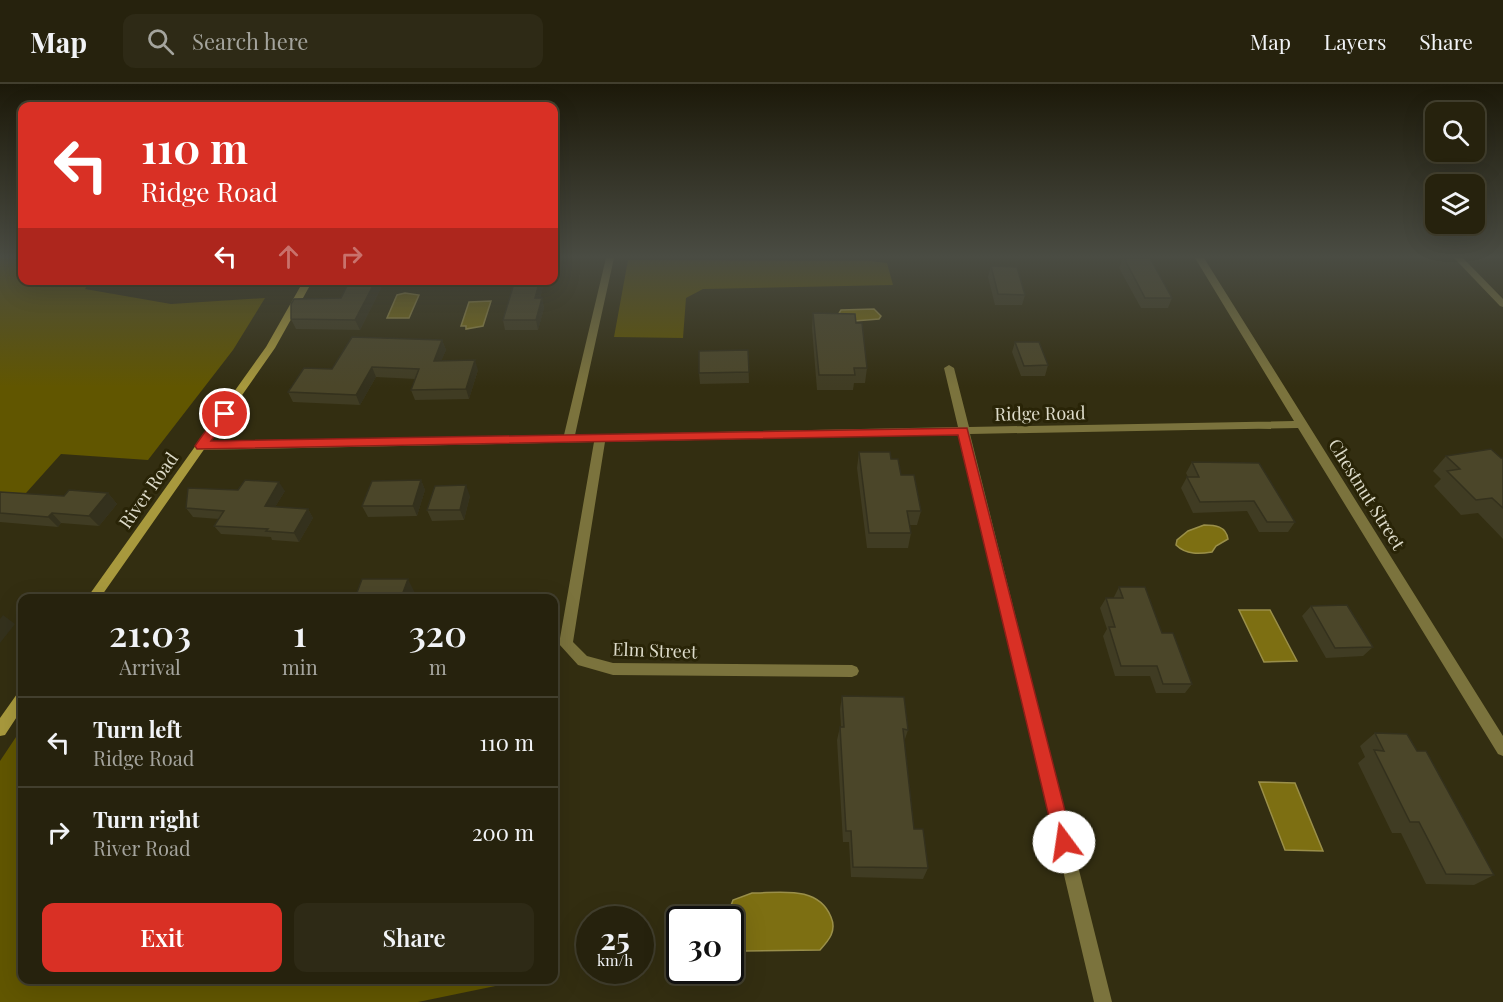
<!DOCTYPE html>
<html lang="en">
<head>
<meta charset="utf-8">
<style>
	:root { --surface:#26220d; --page:#2e2a16; --text:#f1f3f6; --muted:#a4a49d; --line:#423f2e; --accent:#d93025 }
	body { margin:0; font-family:"Playfair Display",serif; background:var(--page); color:var(--text); height:100vh; display:flex; flex-direction:column; font-size:22px; white-space:nowrap }
	* { box-sizing:border-box; margin:0 }
	p { font-size:20px; color:var(--muted) }
	.icon { flex:none; width:33px; height:33px; fill:none; stroke:currentColor; stroke-width:2; stroke-linecap:round; stroke-linejoin:round }
	.map { position:relative; flex:1; overflow:hidden }
	.sheet { position:absolute; left:18px; top:510px; width:540px; height:390px; display:flex; flex-direction:column; background:var(--surface); border-radius:12px; box-shadow:0 6px 24px #0002,0 0 0 2px var(--line) }
	.sheet>* { flex:none }
	.top-card { position:absolute; left:18px; top:18px; width:540px; height:183px; border-radius:12px; box-shadow:0 6px 24px #0002,0 0 0 2px var(--line); background:#d93025; color:#fff; overflow:hidden }
	.fabs { position:absolute; left:1425px; top:18px; display:grid; gap:12px }
	.fabs a { display:grid; place-items:center; width:60px; height:60px; border-radius:12px; background:var(--surface); box-shadow:0 6px 24px #0002,0 0 0 2px var(--line); font-size:30px }
	.speed { position:absolute; left:576px; top:822px; display:flex; gap:12px; font-size:30px; font-weight:700; text-align:center }
	.speed>* { display:grid; place-content:center; width:78px; height:78px; border-radius:50%; background:var(--surface); box-shadow:0 6px 24px #0002,0 0 0 2px var(--line); line-height:1 }
	.speed small { font-size:15px; font-weight:400 }
	.speed .limit { border:3px solid #111; border-radius:9px; background:#fff; color:#111 }
	.pin { position:absolute; display:grid; place-items:center; width:51px; height:51px; color:#fff; margin:-26px; border:3px solid #fff; border-radius:50%; box-shadow:0 2px 6px #0007 }
	.me { position:absolute; width:66px; margin:-33px; rotate:346deg; stroke-linejoin:round; filter:drop-shadow(0 0 4px #0008) }
	.turn { display:flex; align-items:center; gap:21px; height:126px; padding:0 24px; font-size:27px }
	.turn .icon { width:78px; height:78px; stroke-width:2.5 }
	.turn b { display:block; font-size:42px; line-height:51px }
	.lanes { display:flex; align-items:center; height:57px; padding:0 24px; background:#0003; justify-content:center; gap:30px; direction:ltr }
	.lanes .off { opacity:.35 }
	.eta { display:flex; justify-content:space-evenly; align-items:center; height:102px; text-align:center }
	.eta b { font-size:36px; font-weight:600; line-height:42px }
	.button { display:flex; gap:12px; margin-top:auto; padding:12px 24px }
	.button a { flex:1; height:69px; border-radius:12px; background:var(--accent); color:#fff; font-size:24px; font-weight:600; line-height:69px; text-align:center }
	.button a+a { background:var(--page); color:var(--text) }
	ul { padding:0; list-style:none }
	li { display:flex; align-items:center; gap:18px; height:90px; padding:0 24px; border-top:2px solid var(--line) }
	li div { flex:1 }
	li b { display:block; font-size:22px }
	li em { font-style:normal }
	header { display:flex; align-items:center; gap:36px; box-sizing:border-box; height:84px; padding:0 30px; background:var(--surface); border-bottom:2px solid var(--line) }
	header strong { font-size:28px }
	nav { display:flex; gap:33px; margin-inline-start:auto; font-size:21px }
	.search { width:420px; height:54px; background:var(--page); display:flex; align-items:center; gap:15px; box-sizing:border-box; padding:0 21px; border-radius:12px; color:var(--muted); font-size:22px }
	.map>svg:first-child { display:block }
	.green { fill:#615600 }
	.water { fill:#7d6f12; stroke:#9a8f49; stroke-width:1.5 }
	.lines { fill:none; stroke-linecap:round; stroke-linejoin:round }
	.street { fill:#7b733d; fill-rule:evenodd }
	.secondary { fill:#a8993d; fill-rule:evenodd }
	.wall { fill:#403c23 }
	.shaded-wall { fill:#34311d }
	.building { fill:#4b4629; stroke:#34311d; stroke-width:1.5 }
	.route { fill:#d93025; stroke:#8d1f18; stroke-width:1.5 }
	.labels { text-anchor:middle; dominant-baseline:central; stroke-width:6; stroke-linejoin:round; paint-order:stroke }
	.street-label { font-size:18px; fill:#dddbca; stroke:#292407 }
</style>
</head>
<body>
<header>
<strong>Map</strong>
<div class="search"><svg class="icon" aria-label="search" viewBox="0 0 24 24"><circle cx="10" cy="10" r="6"/><path d="M15 15l6 6"/></svg>Search here</div>
<nav><a>Map</a><a>Layers</a><a>Share</a></nav>
</header>
<div class="map">
<svg width="1503" height="918" viewBox="0 0 1503 918">
	<rect width="100%" height="100%" fill="#332e11"/>
	<path class="green" d="M0,174H22V196L90,197L85,205L171,220L265,214L233,266L148,376L61,370L0,438Z
		M628,176L871,177L887,179L893,201L703,205L686,214L683,254L614,253Z
		M22,644V896H525L418,918H0V677Z"/>
	<path class="water" d="M405,209L419,211L409,234H387L397,211Z
		M491,217L483,242L466,245V242H461L469,218Z
		M874,225L881,232L879,235L854,237L838,231L841,226Z
		M1204,441C1215,441 1226,442 1228,455L1216,462L1212,468C1200,470 1186,471 1176,461L1177,456L1188,447Z
		M1239,526H1270L1297,577L1264,578Z
		M1259,698L1295,699L1323,767L1285,766Z
		M752,809C780,809 818,801 831,833C837,847 829,856 820,866L744,867L731,856L730,836L726,835L733,816Z"/>
	<g class="lines">
		<path class="street" d="M606,174H614L575,351L958,343L944,284L949,281L954,284L969,343L1294,337L1195,174H1204L1503,652V672L1498,670L1298,344L970,350L1112,918H1094L960,350L605,358L573,558L587,572L613,579L852,581L857,583L859,587L857,591L852,593L613,591L578,581L559,560L594,358L201,366L196,362L201,358L564,351Z
			M1454,174H1463L1503,215V223L1500,222Z"/>
		<path class="secondary" d="M304,196H313L275,264L100,514H87L266,263Z
			M22,608V625L5,651L0,652V634L17,610Z"/>
	</g>
	<path class="wall" d="M1123,174H1150L1172,214L1168,224H1141L1119,184Z
		M991,182L1025,211L1022,221H995L988,193Z
		M350,196H385L360,246L296,245L291,235L341,214Z
		M515,196H545L540,214H542L544,224L538,246H505L503,236Z
		M813,229L856,239L867,284L865,299H854L853,306H817L812,244Z
		M442,256L446,266L441,277L478,286L469,315L415,316L411,306L415,295L376,293L360,321L293,318L288,308L332,285Z
		M1015,258L1048,281L1045,292H1021L1012,268Z
		M748,266L749,299L700,300L699,289Z
		M859,368L891,375L901,391L921,427L917,441H910L911,449L908,464H867L857,384Z
		M1446,372L1503,374V455L1478,429L1461,431L1434,402L1441,395L1433,387Z
		M1192,378L1295,438L1288,448H1259L1247,427L1193,429L1181,404L1187,393H1188L1186,389Z
		M421,396L425,406L417,432L368,433L362,422Z
		M238,406L285,407L275,423L308,425L313,434L299,458L272,456L271,453L221,450L214,442L219,435L193,433L186,424Z
		M0,408L64,412L108,409L117,420L99,442L61,439L58,443L0,438Z
		M470,412L464,436L432,437L427,426Z
		M1119,503L1162,549L1192,600L1185,609H1156L1150,592H1115L1103,552L1107,545L1100,524L1106,514H1114V513Z
		M1311,522L1373,563L1363,572L1326,574L1302,532Z
		M842,612L908,646L904,658L914,745L928,784L923,795L851,793L849,758H843L837,656L840,643H841L840,625Z
		M1375,649L1417,667L1494,791L1474,801L1426,800L1401,749H1392L1358,679L1365,673L1360,662Z"/>
	<path class="shaded-wall" d="M376,196H385L360,246L355,236Z
		M540,196H545L537,224L535,214Z
		M542,214L544,224L538,246L536,236Z
		M442,256L446,266L437,287L434,277Z
		M475,276L478,286L469,315L466,305Z
		M372,283L376,293L360,321L356,311Z
		M421,396L425,406L417,432L413,422Z
		M279,398L285,407L270,431L265,422Z
		M466,401L470,412L464,436L460,426Z
		M108,409L117,420L99,442L89,432Z
		M308,425L313,434L299,458L294,449Z
		M52,429L61,439L58,443L48,433Z
		M408,495L415,509L413,514H401Z
		M3,531L15,540L0,559V535Z"/>
	<path class="building" d="M1124,174H1150L1172,214H1145Z
		M991,182L1017,183L1025,211L998,210Z
		M350,196H376L355,236L291,235V220L294,215L341,214Z
		M515,196H540L535,214H542L536,236H503Z
		M813,229L855,230L856,239H862L867,284H854L855,291H819Z
		M352,253L442,256L434,277L475,276L466,305L411,306L419,285L372,283L356,311L288,308L304,284L332,285Z
		M1015,258H1039L1048,281L1024,282Z
		M748,266L749,288L699,289V267Z
		M1491,365L1501,374H1503V424L1492,414L1476,416L1447,387L1460,385L1446,372Z
		M859,368H890L891,375H898L901,391H914L921,427H907L911,449H869Z
		M1192,378L1259,379L1295,438H1267L1254,417L1200,418L1187,393H1199Z
		M245,396L279,398L265,422L308,425L294,449L266,447L268,445L214,442L224,427L186,424L188,404L238,406Z
		M421,396L413,422H362L372,397Z
		M466,401L460,426H427L435,402Z
		M69,406L108,409L89,432L52,429L48,433L0,429V408L64,412Z
		M362,495H408L401,514H355Z
		M1119,503H1145L1162,549H1173L1192,600H1163L1157,582H1121L1109,543H1115L1106,514H1123Z
		M1347,521L1373,563L1335,564L1311,522Z
		M842,612L904,613L908,646L903,645L914,745H923L928,784L853,783L851,747H846L840,643H844Z
		M1375,649L1407,650L1417,667H1426L1494,791L1446,790L1419,738H1410L1374,666L1384,667Z"/>
	<linearGradient id="sky" x2="0" y2="1"><stop stop-color="#1c1909"/><stop offset="0.57" stop-color="#4a4c43"/><stop offset="1" stop-color="#4a4c43" stop-opacity="0"/></linearGradient>
	<rect width="1503" height="303" fill="url(#sky)"/>
	<path class="route" d="M225,326L230,330L211,357L967,344L1073,758L1070,764L1064,767L1058,764L1055,758L958,351L197,365L195,362L197,359L220,327Z"/>
	<g class="labels">
		<g class="street-label">
			<text transform="translate(1040 329) rotate(-1)">Ridge Road</text>
			<text transform="translate(148 406) rotate(-55)">River Road</text>
			<text transform="translate(1367 410) rotate(58)">Chestnut Street</text>
			<text transform="translate(655 566) rotate(2)">Elm Street</text>
		</g>
	</g>
</svg>
<div class="fabs">
<a><svg class="icon" aria-label="search" viewBox="0 0 24 24"><circle cx="10" cy="10" r="6"/><path d="M15 15l6 6"/></svg></a>
<a><svg class="icon" aria-label="layers" viewBox="0 0 24 24"><path d="M12 4l9 5-9 5-9-5zM3 14l9 5 9-5"/></svg></a>
</div>
<div class="speed"><div>25<small>km/h</small></div><div class="limit">30</div></div>
<div class="pin" style="left:225px;top:330px;background:#d93025"><svg class="icon" aria-label="arrive" viewBox="0 0 24 24"><path d="M6 21V4h12l-3 4 3 4H6"/></svg></div>
<svg class="me" style="left:1064px;top:758px" viewBox="-20 -20 40 40"><circle r="19" fill="#fff"/><path d="M0-13L10 11 0 6-10 11z" fill="#d93025"/></svg>
<div class="top-card">
<div class="turn"><svg class="icon" aria-label="left" viewBox="0 0 24 24"><path d="M17 20v-9H6M10 6l-5 5 5 5"/></svg><div><b>110 m</b>Ridge Road</div></div>
<div class="lanes"><svg class="icon" aria-label="left" viewBox="0 0 24 24"><path d="M17 20v-9H6M10 6l-5 5 5 5"/></svg><svg class="icon off" aria-label="ahead" viewBox="0 0 24 24"><path d="M12 20V5M6 11l6-6 6 6"/></svg><svg class="icon off" aria-label="right" viewBox="0 0 24 24"><path d="M7 20v-9h11M14 6l5 5-5 5"/></svg></div>
</div>
<section class="sheet">
<div class="eta">
<div><b>21:03</b><p>Arrival</p></div>
<div><b>1</b><p>min</p></div>
<div><b>320</b><p>m</p></div>
</div>
<ul>
<li><svg class="icon" aria-label="left" viewBox="0 0 24 24"><path d="M17 20v-9H6M10 6l-5 5 5 5"/></svg><div><b>Turn left</b><p>Ridge Road</p></div><em>110 m</em></li>
<li><svg class="icon" aria-label="right" viewBox="0 0 24 24"><path d="M7 20v-9h11M14 6l5 5-5 5"/></svg><div><b>Turn right</b><p>River Road</p></div><em>200 m</em></li>
</ul>
<div class="button"><a>Exit</a><a>Share</a></div>
</section>
</div>
</body>
</html>
